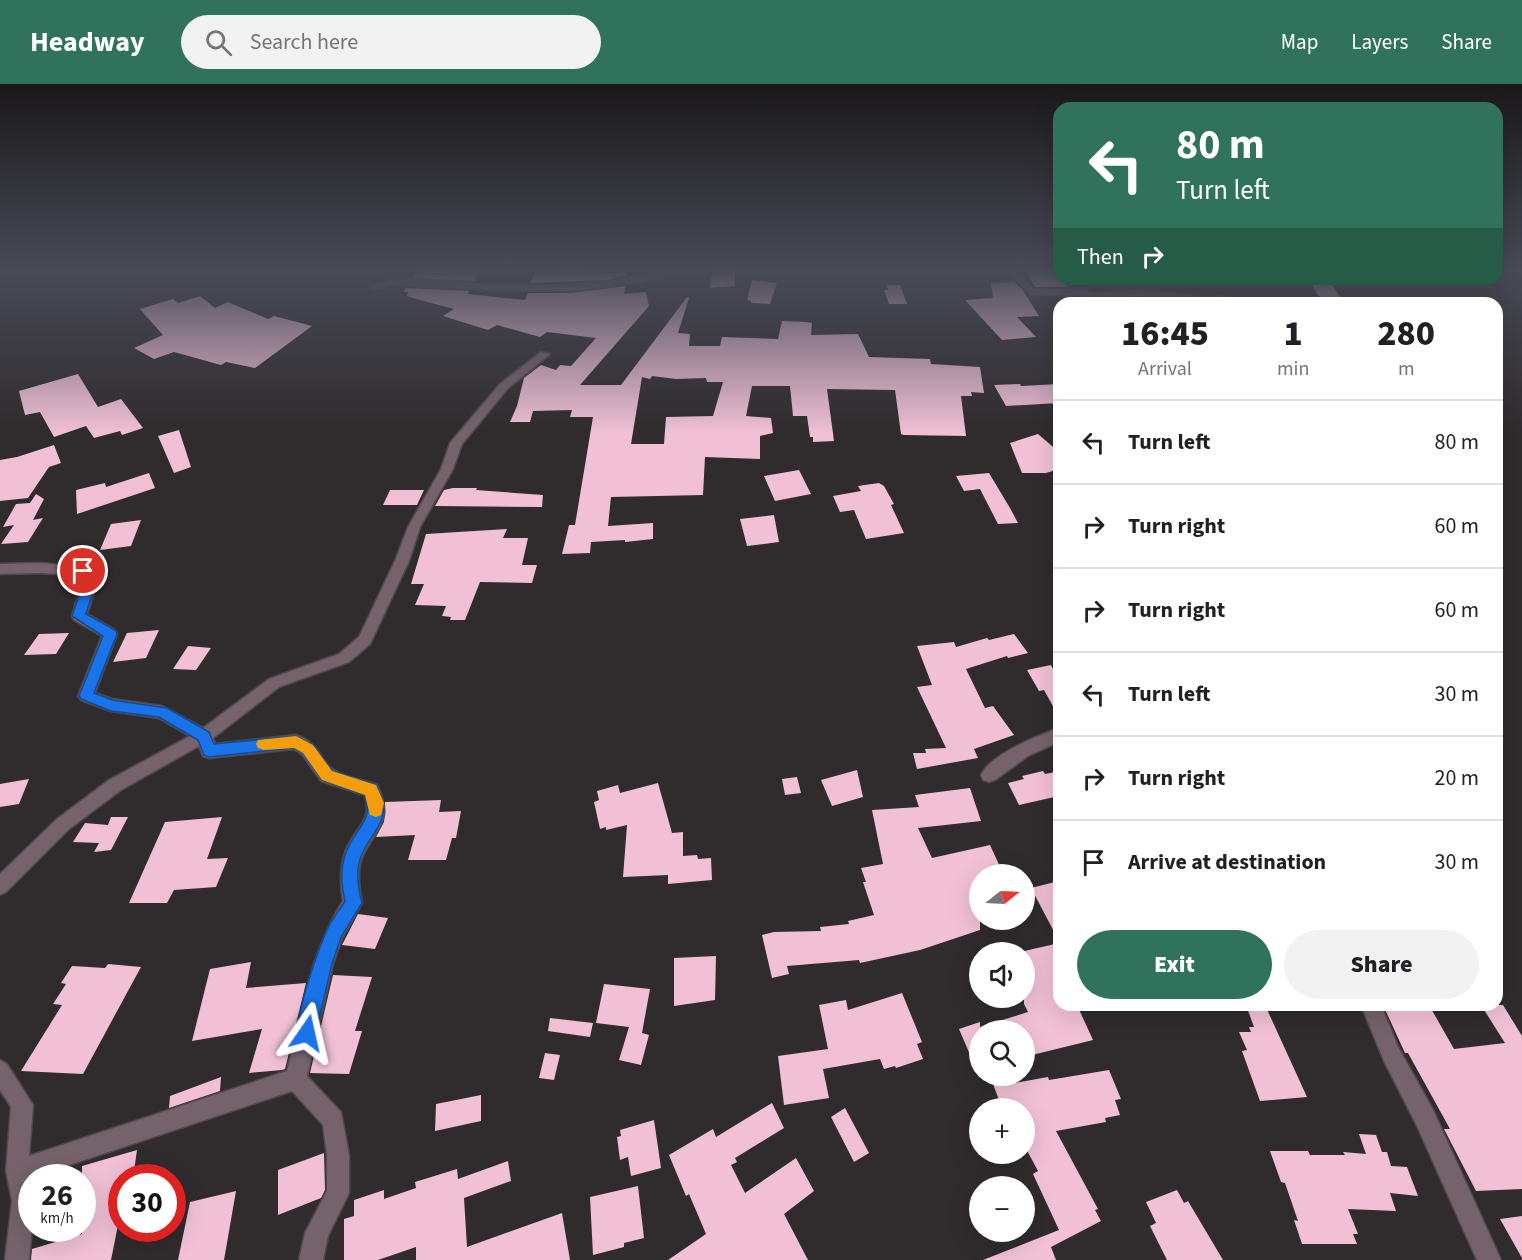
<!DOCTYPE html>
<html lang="en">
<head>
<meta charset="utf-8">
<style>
	:root { --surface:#fff; --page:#f2f2f2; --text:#202124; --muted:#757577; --line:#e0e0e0; --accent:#30725b }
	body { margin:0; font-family:"Source Sans 3",sans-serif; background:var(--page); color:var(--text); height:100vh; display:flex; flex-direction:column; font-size:22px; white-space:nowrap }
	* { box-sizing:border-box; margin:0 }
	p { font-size:20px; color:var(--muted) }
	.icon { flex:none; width:33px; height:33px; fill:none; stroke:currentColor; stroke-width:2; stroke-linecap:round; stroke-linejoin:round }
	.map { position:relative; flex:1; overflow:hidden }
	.details { position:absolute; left:1053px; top:213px; width:450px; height:714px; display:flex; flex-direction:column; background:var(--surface); border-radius:18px; box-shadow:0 6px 24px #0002 }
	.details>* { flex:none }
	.banner { position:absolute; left:1053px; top:18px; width:450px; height:183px; border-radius:18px; box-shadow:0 6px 24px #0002; background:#30725b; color:#fff; overflow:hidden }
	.needle { width:39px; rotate:72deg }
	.tools { position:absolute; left:969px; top:780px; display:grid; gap:12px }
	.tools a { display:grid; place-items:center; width:66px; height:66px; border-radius:50%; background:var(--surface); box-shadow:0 6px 24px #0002; font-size:30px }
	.speed { position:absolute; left:18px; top:1080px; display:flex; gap:12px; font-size:30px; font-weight:700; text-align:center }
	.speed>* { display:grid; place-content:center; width:78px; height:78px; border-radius:50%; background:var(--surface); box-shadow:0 6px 24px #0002; line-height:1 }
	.speed small { font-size:15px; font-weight:400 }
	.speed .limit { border:9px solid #d22; background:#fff; color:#111 }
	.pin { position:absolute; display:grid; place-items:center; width:51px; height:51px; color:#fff; margin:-26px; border:3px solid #fff; border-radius:50%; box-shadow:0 2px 6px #0007 }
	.me { position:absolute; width:66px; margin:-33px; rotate:11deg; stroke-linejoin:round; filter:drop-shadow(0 0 4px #0008) }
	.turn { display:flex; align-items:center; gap:21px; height:126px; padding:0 24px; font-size:27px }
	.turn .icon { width:78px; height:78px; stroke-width:2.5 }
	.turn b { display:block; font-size:42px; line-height:51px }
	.then { display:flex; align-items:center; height:57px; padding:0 24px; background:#0003; gap:12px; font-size:22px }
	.eta { display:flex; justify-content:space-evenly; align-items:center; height:102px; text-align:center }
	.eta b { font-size:36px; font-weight:800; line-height:42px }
	.primary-button { display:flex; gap:12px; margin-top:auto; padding:12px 24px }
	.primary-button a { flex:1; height:69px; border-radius:36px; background:var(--accent); color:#fff; font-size:24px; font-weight:800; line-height:69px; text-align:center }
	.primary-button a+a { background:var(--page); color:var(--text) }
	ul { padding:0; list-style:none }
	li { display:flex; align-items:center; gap:18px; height:84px; padding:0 24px; border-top:2px solid var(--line) }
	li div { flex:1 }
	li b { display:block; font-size:22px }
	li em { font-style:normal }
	header { display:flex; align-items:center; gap:36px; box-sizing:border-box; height:84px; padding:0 30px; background:var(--accent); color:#fff }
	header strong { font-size:28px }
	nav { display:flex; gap:33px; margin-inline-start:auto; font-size:21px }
	.search { width:420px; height:54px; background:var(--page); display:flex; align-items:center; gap:15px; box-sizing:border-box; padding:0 21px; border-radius:33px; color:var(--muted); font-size:22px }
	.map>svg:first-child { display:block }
	.building { fill:#f1c0d5; fill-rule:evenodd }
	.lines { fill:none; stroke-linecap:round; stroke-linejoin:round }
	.minor-casing { stroke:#4e494b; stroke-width:3 }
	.minor { fill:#75626a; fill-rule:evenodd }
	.route { fill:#1a73e8; stroke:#114b97; stroke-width:1.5 }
	.slow { fill:#f59e0b }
</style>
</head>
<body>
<header>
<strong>Headway</strong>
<div class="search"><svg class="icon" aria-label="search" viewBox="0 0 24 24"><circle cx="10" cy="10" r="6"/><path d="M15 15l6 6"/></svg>Search here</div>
<nav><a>Map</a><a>Layers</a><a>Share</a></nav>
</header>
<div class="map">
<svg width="1522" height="1176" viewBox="0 0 1522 1176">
	<rect width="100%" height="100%" fill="#302b2d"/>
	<path class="building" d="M420,186H480L474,197L412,194Z
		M560,186H582L580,189H627L626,192L606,196L531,199L534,189L558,188Z
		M712,186H735V202L710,204Z
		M1025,186H1056L1059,189V195H1063L1068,203H1035Z
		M1308,195H1328L1343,217L1321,216Z
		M752,196L777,199L770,220L751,219V217L747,216Z
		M1014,198L1022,205L1039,232L1017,233L1036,253L1002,256L965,216L993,214L991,199Z
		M887,201H900L907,220H889L884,206H888Z
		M625,202L624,210L646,208L649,222L580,301H621L687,213L689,214L678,249L690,250L689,262H720L722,253L778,255L782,237L806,238L812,239L811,251L858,250L869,273L930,275L931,280L980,283L984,309L971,308L972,312H961L966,352L904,351L901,350L895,306L827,305L834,357L813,358V353H810L807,332H793L790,302H752L746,332L771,334L773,349L760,352V375L705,373L703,411L611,413L608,442L653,439V455L625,458V456L591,458L590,469L562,470L569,441H575L593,333H570L572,326L533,327L530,338H510L517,322L524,294L541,281L556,286L560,281L571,282L596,254L547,248L540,253L497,241L488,246L443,232L454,225L409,213L406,211L409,209L403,207L406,204L469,207L468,210L525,216L528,209H571ZM652,292L676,295L706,294L707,298H723L713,332L666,333L664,360H631L642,293L650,295Z
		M200,212L215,224L228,218L268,235L274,232L312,242L255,284L226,278L221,281L174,268L154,275L134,264L163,251L140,225L173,215L178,219Z
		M78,290L98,323L121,315L143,344L122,351L120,347L94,354L86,342L54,353L40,328L25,331L19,307Z
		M1020,300L1021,302L1059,300V319L1006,322L994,301Z
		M179,346L191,383L174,389L158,352Z
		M1038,350L1059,368V385L1046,389H1022L1010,359Z
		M54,361L61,379L49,383L28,414L0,417V376L17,373Z
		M799,386L811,410L775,417L764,392Z
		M149,389L155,404L77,430L76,406L105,399L106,403Z
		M989,389L1010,424L1018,439L998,440L980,405L964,407L956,392Z
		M879,399L884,402L894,420L891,421L904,449L866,455L854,426L840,428L833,412L861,407L858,402Z
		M453,404H477L476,406L543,411L542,423L435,422L444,406Z
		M390,406H424L417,421H383Z
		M36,410L44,415L33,436L43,434L28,458L1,460L14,441L3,443L16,420L30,419Z
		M774,431L779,458L747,462L740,435Z
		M141,436L131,462L100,466L111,440Z
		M507,445L503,454H528L522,481H537L532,499L480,498L465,536H450L451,533L442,532L446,522L415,521L424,500H411L426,450Z
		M159,546L146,574L113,578L127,549Z
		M69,549L56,570L24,571L39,550Z
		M1014,550L1028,569L1008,574L1007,572L966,585L985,624L993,622L1014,651L974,665L978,674L917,685L913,669H926L925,665L946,664L917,603L932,601L917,562L954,558L956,563L987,554L989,556Z
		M188,562L211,564L196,586L173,585Z
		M1051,581L1053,585L1059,584V633L1044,606L1039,607L1027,586Z
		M857,686L863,713L832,722L821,696Z
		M1043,687L1045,690L1055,688L1059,694V712L1019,721L1008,699L1024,695L1022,692Z
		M797,693L801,709L785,711L782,695Z
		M29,695L19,720L0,723V700Z
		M658,699L672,749L683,748V772L697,771L698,775L711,774L712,796L668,800V791L623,793L627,741L606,746V743L600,745L594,718L599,716L597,707L618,701L620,709Z
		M970,704L981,737L918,744L932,774L990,761L1002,787L980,790V846L920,866L860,879L859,876L787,882L789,890L772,894L762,851L774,848L821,847L820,843L849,840L848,837L874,831L863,798H866L861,784L883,780L872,726L919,723L915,711Z
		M441,716L439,728L461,727L456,754H452L446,776H408L415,751L376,753L384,738L385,718Z
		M111,733H128L111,766L94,768L99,759L73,758L85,739L108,741Z
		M222,733L207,775L228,774L216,803L174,806L167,819H129L165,738Z
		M1059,797V857L1031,804Z
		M358,830L388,834L375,865L342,861Z
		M1055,860L1059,868V921H1077L1093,956L1024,973V946H980V994L959,945L980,938V943L1028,928L1024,920V868H1020Z
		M716,872L715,916L674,922V874Z
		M251,878L246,904L306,899L285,985L282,986L249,989L262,945L192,957L210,885Z
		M108,880L141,883L83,990L21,987L62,921L53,920L66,900L61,899L72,882L105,884Z
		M333,891L372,893L355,947H362L349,990L310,989Z
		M604,900L650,905L642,949L649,951L641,981L619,976L629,943L596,939Z
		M902,909L922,958L917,960L923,975L896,984L895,982L884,985L880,975L823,985L829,1014L784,1021L778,972L828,965L819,921L846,916L848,926Z
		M1246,921H1265L1307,1013L1260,1017L1242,967L1247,966L1239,948H1251L1249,943H1254Z
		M1383,921H1429L1454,965L1505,959L1481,921H1503L1522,952V1105L1476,1107L1444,1045H1450L1408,969H1405Z
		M550,934L593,939L590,953L548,947Z
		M545,969L560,971L554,996L539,994Z
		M1109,986L1121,1015L1115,1016L1120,1031L1105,1034L1106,1038L1056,1047L1098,1125L1095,1126L1101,1137L1051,1163L1056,1176H983L1059,1146L1033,1090L1038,1087L1024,1061V1024H1002L990,992H1007L1009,1000L1048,993L1049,996Z
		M221,993L220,1007L169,1024L170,1012Z
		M481,1011V1037L435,1047L436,1020Z
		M772,1019L784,1044L735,1074L737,1078L731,1081L745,1109L796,1074L814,1107L784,1130L808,1176H668L706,1150L689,1110L686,1112L669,1071L713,1045L716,1053Z
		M845,1024L869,1069L854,1078L831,1033Z
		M654,1036L661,1084L631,1092L628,1073L620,1076L617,1053L621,1052L620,1046Z
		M1359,1050L1376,1051L1382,1068H1387L1391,1082L1407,1083L1418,1112L1390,1109L1396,1127L1348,1125L1358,1150H1353L1357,1160H1302L1294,1136L1298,1137L1285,1099L1281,1098L1270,1067H1308L1310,1071H1345L1343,1068L1366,1070Z
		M137,1066L133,1094H122V1121L111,1176H31L32,1165L82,1150V1082Z
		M324,1069L325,1106L321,1114L278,1131V1086Z
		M508,1077L511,1097L464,1114L467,1163L562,1129L570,1176H416V1163L378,1176H344V1135L354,1132V1116L384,1106V1115L416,1104L415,1098L457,1085L458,1095Z
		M638,1102L644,1154L624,1159V1163L593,1171L590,1113Z
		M1177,1106L1184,1119L1188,1117L1223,1176H1167L1150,1142L1156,1139L1146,1118Z
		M236,1107L224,1176H178L190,1118Z
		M1522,1132V1174L1500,1135Z"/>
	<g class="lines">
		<g class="minor-casing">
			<path id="minor" d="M666,186H680L641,198L571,207L500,206L393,201L375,205L370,202L393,195L500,201H571L606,198Z
				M863,186H950L946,189H867Z
				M1006,186H1018L1034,205H1082L1092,209L1141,206L1208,213L1225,212L1230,215L1225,218L1208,219L1141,212L1091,215L1081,211H1031Z
				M541,268L550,270L508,304L462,360L453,385L420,443L409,477L370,560L349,578L279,603L213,654L215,660L296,651C322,660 319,679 335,687C347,694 364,696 377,701C393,735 379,741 364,769C356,783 359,804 362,819L342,854L333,880L307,992L341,1028L349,1071V1109L328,1152L323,1176H299L305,1149L327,1107V1071L323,1041L292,1007L30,1094L32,1144L29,1176H5L12,1117L6,1087L11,1023L0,1006V976L7,980L33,1021L29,1072L287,987C302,928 310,869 343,817C340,801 340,782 346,766C354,745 374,736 365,711L321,697L302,670L294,665L209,674L203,672L199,662L121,706L69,745L6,808L0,811V790L57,735L109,696L190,652L159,634L111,627L81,616L78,612L102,552L74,536L72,532L82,501L78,491L41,489L0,490V480L41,479L88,484L96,501L87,530L115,546L117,550L95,609L112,615L162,622L203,644L269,595L339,570L359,553L395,477L408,443L441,385L450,359L500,300Z
				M1059,644V658L1028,672L995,696L989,698L983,696L981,691C991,670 1037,652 1059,644Z
				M1361,921H1381L1398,963L1433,1026L1501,1176H1477L1417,1042L1384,977Z"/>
		</g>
		<use href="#minor" class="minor"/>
	</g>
	<linearGradient id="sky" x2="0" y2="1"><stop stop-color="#1a1819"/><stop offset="0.53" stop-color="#484a57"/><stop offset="1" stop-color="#484a57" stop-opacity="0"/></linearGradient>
	<rect width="1522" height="350" fill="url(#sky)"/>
	<path class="route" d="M83,483L87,484L95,501L86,530L115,546L117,550L94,609L112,616L167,624L209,648L214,660L296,652L313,661L332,687L376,701C393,736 377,740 363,768C355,783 358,804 362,819L341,853L332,880L314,956L307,959L300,956C292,936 318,867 327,846C331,836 339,827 345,817C341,801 340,782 347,766C355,745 375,735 365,711L322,696L303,669L294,664L209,673L204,671L198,656L159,633L111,627L81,615L79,612L103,552L72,532L83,501L77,487Z"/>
	<path class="slow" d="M296,652L313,661L332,687L376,701L384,719L381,731L376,733L370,731L365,711L322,696L303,669L294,664L264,666L258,664L256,660L258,656Z"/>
</svg>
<div class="tools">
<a><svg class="needle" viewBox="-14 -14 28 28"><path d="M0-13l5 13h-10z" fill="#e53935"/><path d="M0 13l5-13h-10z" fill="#757577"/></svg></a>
<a><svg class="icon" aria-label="sound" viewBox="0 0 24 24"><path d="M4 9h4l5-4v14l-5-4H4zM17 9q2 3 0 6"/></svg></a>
<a><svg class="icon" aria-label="search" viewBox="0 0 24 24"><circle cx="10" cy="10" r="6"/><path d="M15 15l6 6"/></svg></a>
<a>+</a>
<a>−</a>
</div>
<div class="speed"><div>26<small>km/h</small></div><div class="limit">30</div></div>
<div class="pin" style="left:83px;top:487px;background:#d93025"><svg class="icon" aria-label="arrive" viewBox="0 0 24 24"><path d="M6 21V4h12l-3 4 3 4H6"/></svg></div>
<svg class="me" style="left:307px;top:949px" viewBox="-20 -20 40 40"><path d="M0-17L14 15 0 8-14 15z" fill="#1a73e8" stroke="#fff" stroke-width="4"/></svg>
<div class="banner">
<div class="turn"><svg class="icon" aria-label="left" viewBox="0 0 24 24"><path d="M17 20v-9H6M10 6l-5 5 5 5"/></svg><div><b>80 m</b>Turn left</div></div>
<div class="then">Then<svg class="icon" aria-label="right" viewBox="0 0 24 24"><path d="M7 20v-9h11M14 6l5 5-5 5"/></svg></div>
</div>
<section class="details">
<div class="eta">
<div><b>16:45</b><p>Arrival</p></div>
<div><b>1</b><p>min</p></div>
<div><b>280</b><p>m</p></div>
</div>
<ul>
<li><svg class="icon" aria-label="left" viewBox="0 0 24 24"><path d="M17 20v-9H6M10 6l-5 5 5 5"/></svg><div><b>Turn left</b></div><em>80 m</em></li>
<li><svg class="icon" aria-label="right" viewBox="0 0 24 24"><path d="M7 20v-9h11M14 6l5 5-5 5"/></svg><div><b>Turn right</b></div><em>60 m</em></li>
<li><svg class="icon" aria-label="right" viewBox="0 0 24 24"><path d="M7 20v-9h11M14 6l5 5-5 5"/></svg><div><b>Turn right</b></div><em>60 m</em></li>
<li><svg class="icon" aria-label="left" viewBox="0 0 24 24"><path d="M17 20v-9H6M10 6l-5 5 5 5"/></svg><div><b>Turn left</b></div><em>30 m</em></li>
<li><svg class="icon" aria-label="right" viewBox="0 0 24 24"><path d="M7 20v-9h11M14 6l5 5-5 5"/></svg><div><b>Turn right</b></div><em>20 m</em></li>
<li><svg class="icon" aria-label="arrive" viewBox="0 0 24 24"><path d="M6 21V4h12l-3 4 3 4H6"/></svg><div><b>Arrive at destination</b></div><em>30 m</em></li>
</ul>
<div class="primary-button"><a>Exit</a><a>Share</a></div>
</section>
</div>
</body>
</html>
